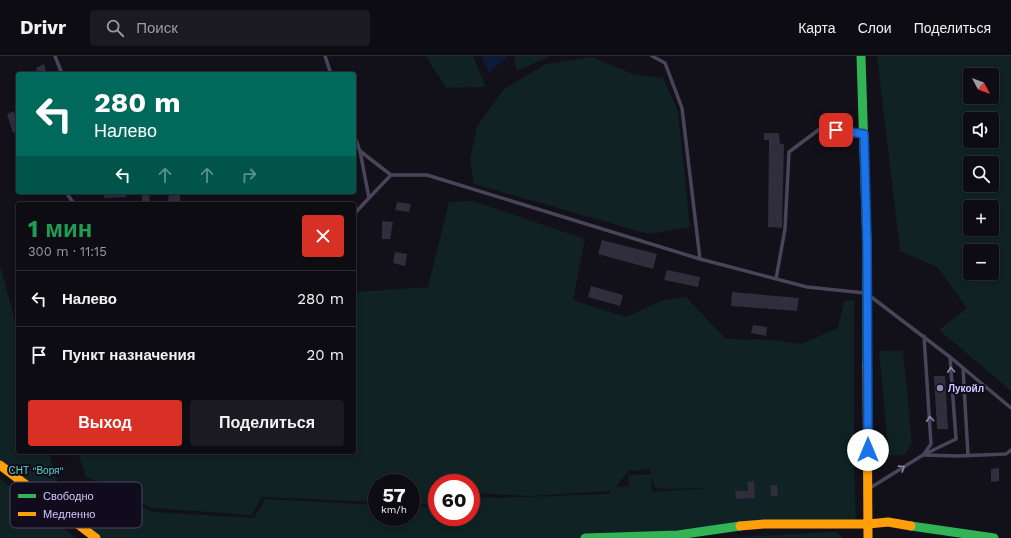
<!DOCTYPE html>
<html lang="ru">
<head>
<meta charset="utf-8">
<style>
	:root { --surface:#0e0c13; --page:#1c1a21; --text:#f1f3f6; --muted:#9b9ba0; --line:#2e2c33; --accent:#d93025 }
	body { margin:0; font-family:"Work Sans",sans-serif; background:var(--page); color:var(--text); height:100vh; display:flex; flex-direction:column; font-size:15px; white-space:nowrap }
	* { box-sizing:border-box; margin:0 }
	p { font-size:13px; color:var(--muted) }
	.icon { flex:none; width:22px; height:22px; fill:none; stroke:currentColor; stroke-width:2; stroke-linecap:round; stroke-linejoin:round }
	.map { position:relative; flex:1; overflow:hidden }
	.details { position:absolute; left:16px; top:146px; width:340px; height:252px; display:flex; flex-direction:column; background:var(--surface); border-radius:4px; box-shadow:0 2px 6px #0003,0 0 0 1px var(--line) }
	.details>* { flex:none }
	.hud { position:absolute; left:16px; top:16px; width:340px; height:122px; border-radius:4px; box-shadow:0 2px 6px #0003,0 0 0 1px var(--line); background:#00695c; color:#fff; overflow:hidden }
	.needle { width:26px; rotate:131deg }
	.controls { position:absolute; left:963px; top:12px; display:grid; gap:8px }
	.controls a { display:grid; place-items:center; width:36px; height:36px; border-radius:4px; background:var(--surface); box-shadow:0 2px 6px #0003,0 0 0 1px var(--line); font-size:20px }
	.speed { position:absolute; left:368px; top:418px; display:flex; gap:8px; font-size:20px; font-weight:700; text-align:center }
	.speed>* { display:grid; place-content:center; width:52px; height:52px; border-radius:50%; background:var(--surface); box-shadow:0 2px 6px #0003,0 0 0 1px var(--line); line-height:1 }
	.speed small { font-size:10px; font-weight:400 }
	.speed .limit { border:6px solid #d22; background:#fff; color:#111 }
	.pin { position:absolute; display:grid; place-items:center; width:34px; height:34px; color:#fff; margin:-17px; border-radius:8px; box-shadow:0 2px 6px #0006 }
	.me { position:absolute; width:44px; margin:-22px; rotate:0deg; stroke-linejoin:round; filter:drop-shadow(0 0 3px #0008) }
	.turn { display:flex; align-items:center; gap:14px; height:84px; padding:0 12px; font-size:18px }
	.turn .icon { width:52px; height:52px; stroke-width:2.5 }
	.turn b { display:block; font-size:28px; line-height:34px }
	.lanes { display:flex; align-items:center; height:38px; padding:0 12px; background:#0003; justify-content:center; gap:20px; direction:ltr }
	.lanes .off { opacity:.35 }
	.round { display:grid; place-items:center; flex:none; width:42px; height:42px; border-radius:4px; background:var(--page) }
	.summary { display:flex; align-items:center; justify-content:space-between; height:68px; padding:0 12px }
	h1 { font-size:24px; font-weight:700; line-height:30px; color:#1e9e55 }
	.button { display:flex; gap:8px; margin-top:auto; padding:8px 12px }
	.button a { flex:1; height:46px; border-radius:4px; background:var(--accent); color:#fff; font-size:16px; font-weight:700; line-height:46px; text-align:center }
	.button a+a { background:var(--page); color:var(--text) }
	ul { padding:0; list-style:none }
	li { display:flex; align-items:center; gap:12px; height:56px; padding:0 12px; border-top:1px solid var(--line) }
	li div { flex:1 }
	li b { display:block; font-size:15px }
	li em { font-style:normal }
	header { display:flex; align-items:center; gap:24px; box-sizing:border-box; height:56px; padding:0 20px; background:var(--surface); border-bottom:1px solid var(--line) }
	header strong { font-size:19px }
	nav { display:flex; gap:22px; margin-inline-start:auto; font-size:14px }
	.search { width:280px; height:36px; background:var(--page); display:flex; align-items:center; gap:10px; box-sizing:border-box; padding:0 14px; border-radius:4px; color:var(--muted); font-size:15px }
	.map>svg:first-child { display:block }
	.green { fill:#102224; fill-rule:evenodd }
	.water { fill:#0d1a38 }
	.building { fill:#302d3c }
	.lines { fill:none; stroke-linecap:round; stroke-linejoin:round }
	.lane { stroke:#48455a; stroke-width:3.5 }
	.fast { stroke:#30b455; stroke-width:9 }
	.slow { stroke:#ff9f0a; stroke-width:9 }
	.oneway { stroke:#8e88ac }
	.route-casing { stroke:#114b97; stroke-width:10 }
	.route { stroke:#1a73e8; stroke-width:7 }
	.poi-dot { fill:#8f89ad; stroke:#100c1d; stroke-width:1.5 }
	.labels { text-anchor:middle; dominant-baseline:central; stroke-width:4; stroke-linejoin:round; paint-order:stroke }
	.poi-label { font-size:10px; font-weight:bold; fill:#d3cafd; stroke:#100c1d; text-anchor:start }
	.park-label { font-size:10px; fill:#5ad9c2; stroke:#100c1d }
	.key { fill:#100c1d; stroke:#4a4560; stroke-width:1 }
	.key-label { font-size:11px; fill:#d3cafd }
</style>
</head>
<body>
<header>
<strong>Drivr</strong>
<div class="search"><svg class="icon" aria-label="search" viewBox="0 0 24 24"><circle cx="10" cy="10" r="6"/><path d="M15 15l6 6"/></svg>Поиск</div>
<nav><a>Карта</a><a>Слои</a><a>Поделиться</a></nav>
</header>
<div class="map">
<svg width="1011" height="482" viewBox="0 0 1011 482">
	<rect width="100%" height="100%" fill="#121019"/>
	<path class="green" d="M426,0H473L486,31L446,32Z
		M514,0H550L517,15Z
		M877,0H1011V335L939,274L967,252L937,211L900,195ZM970,19H992V41H970ZM970,63H992V85H970ZM970,107H992V129H970ZM970,151H992V173H970ZM970,195H992V217H970Z
		M592,1L633,18L663,22L678,55L690,171L649,178L474,128L470,103L477,70L504,33L546,8Z
		M472,145L585,183L573,244L626,261L663,244L686,241L726,283L771,284L801,288L838,272L844,245L854,244V409L856,467L585,482H96L0,409V209L18,277V396H49L66,459L85,425L153,456L254,462L265,443L377,449V461H411V451H437V461H471V440L497,442L610,438V435L529,440L471,437V427H437V449L411,448V427H377V446L262,441L252,459L152,452L86,421L78,396H354V236L428,231L449,146ZM650,413L651,418L628,419L629,430L616,431L629,415ZM651,418L654,431L663,433L708,432L652,436Z
		M903,294L912,387L905,399L889,400L879,295Z
		M0,423L76,482H0Z
		M836,476L843,482H721L830,476Z"/>
	<path class="water" d="M481,0H508L489,17Z"/>
	<path class="building" d="M44,8L47,18H38L36,12Z
		M14,55L18,75L13,77L7,58Z
		M764,77H779L780,88H784L782,172L768,171L769,84H764Z
		M104,136H126V141L104,142Z
		M142,136H149L150,147L142,148Z
		M169,136H180V148H168Z
		M397,146L411,148L409,156L395,154Z
		M382,165L393,166L390,183H382Z
		M602,184L657,198L653,213L598,198Z
		M395,196L407,198L405,210L393,207Z
		M667,214L700,221L698,231L664,224Z
		M591,230L623,239L620,250L588,241Z
		M732,236L799,242L797,255L731,250Z
		M753,269L767,271L766,280L751,277Z
		M934,320H945L948,373H937Z
		M999,412V425L991,426V413Z
		M754,425L755,442L736,443L735,435H748L747,426Z
		M770,429H777L778,440H771Z"/>
	<g class="lines">
		<path class="lane" d="M55,0L62,18
			M325,0L331,18
			M354,79L360,95L391,119H427L700,203L682,52L665,7L652,0
			M360,95L369,142L391,119
			M66,136L74,148
			M354,158L369,142
			M700,203L807,231L865,237
			M776,223L785,173L789,96L821,72L862,78
			M950,301L1011,352
			M963,312L968,400
			M924,398L931,388L924,280
			M924,399L958,400L1006,398L1011,394
			M870,432L923,399L956,383L950,301L870,240"/>
		<path class="fast" d="M861,0L867,189V309
			M911,470L994,482
			M585,482L678,479L740,470"/>
		<path class="slow" d="M867,309L868,482
			M0,409L96,482
			M740,470L764,468H869L888,466L911,470"/>
	</g>
	<defs><path id="oneway-chevron" d="M-2-3.5L2.5 0L-2 3.5" fill="none" stroke-width="1.6" stroke-linecap="round" stroke-linejoin="round"/></defs>
	<g class="oneway">
		<use href="#oneway-chevron" transform="translate(951 314) rotate(-94)"/>
		<use href="#oneway-chevron" transform="translate(930 363) rotate(-94)"/>
		<use href="#oneway-chevron" transform="translate(902 412) rotate(-32)"/>
	</g>
	<g class="lines">
		<g class="route-casing">
			<path id="route" d="M836,74L864,78L867,189L868,394"/>
		</g>
		<use href="#route" class="route"/>
	</g>
	<circle class="poi-dot" cx="940" cy="332" r="4"/>
	<g class="labels">
		<g class="poi-label">
			<text x="948" y="332">Лукойл</text>
		</g>
		<g class="park-label">
			<text x="36" y="414">СНТ "Воря"</text>
		</g>
	</g>
	<rect x="10" y="426" width="132" height="46" rx="6" class="key"/>
	<rect x="18" y="438" width="18" height="4" fill="#30b455"/>
	<rect x="18" y="456" width="18" height="4" fill="#ff9f0a"/>
	<g class="key-label">
		<text x="43" y="444">Свободно</text>
		<text x="43" y="462">Медленно</text>
	</g>
</svg>
<div class="controls">
<a><svg class="needle" viewBox="-14 -14 28 28"><path d="M0-13l5 13h-10z" fill="#e53935"/><path d="M0 13l5-13h-10z" fill="#9b9ba0"/></svg></a>
<a><svg class="icon" aria-label="sound" viewBox="0 0 24 24"><path d="M4 9h4l5-4v14l-5-4H4zM17 9q2 3 0 6"/></svg></a>
<a><svg class="icon" aria-label="search" viewBox="0 0 24 24"><circle cx="10" cy="10" r="6"/><path d="M15 15l6 6"/></svg></a>
<a>+</a>
<a>−</a>
</div>
<div class="speed"><div>57<small>km/h</small></div><div class="limit">60</div></div>
<div class="pin" style="left:836px;top:74px;background:#d93025"><svg class="icon" aria-label="arrive" viewBox="0 0 24 24"><path d="M6 21V4h12l-3 4 3 4H6"/></svg></div>
<svg class="me" style="left:868px;top:394px" viewBox="-20 -20 40 40"><circle r="19" fill="#fff"/><path d="M0-13L10 11 0 6-10 11z" fill="#1a73e8"/></svg>
<div class="hud">
<div class="turn"><svg class="icon" aria-label="left" viewBox="0 0 24 24"><path d="M17 20v-9H6M10 6l-5 5 5 5"/></svg><div><b>280 m</b>Налево</div></div>
<div class="lanes"><svg class="icon" aria-label="left" viewBox="0 0 24 24"><path d="M17 20v-9H6M10 6l-5 5 5 5"/></svg><svg class="icon off" aria-label="ahead" viewBox="0 0 24 24"><path d="M12 20V5M6 11l6-6 6 6"/></svg><svg class="icon off" aria-label="ahead" viewBox="0 0 24 24"><path d="M12 20V5M6 11l6-6 6 6"/></svg><svg class="icon off" aria-label="right" viewBox="0 0 24 24"><path d="M7 20v-9h11M14 6l5 5-5 5"/></svg></div>
</div>
<section class="details">
<div class="summary"><div><h1>1 мин</h1><p>300 m · 11:15</p></div><a class="round" style="background:#d93025;color:#fff"><svg class="icon" aria-label="close" viewBox="0 0 24 24"><path d="M6 6l12 12M18 6L6 18"/></svg></a></div>
<ul>
<li><svg class="icon" aria-label="left" viewBox="0 0 24 24"><path d="M17 20v-9H6M10 6l-5 5 5 5"/></svg><div><b>Налево</b></div><em>280 m</em></li>
<li><svg class="icon" aria-label="arrive" viewBox="0 0 24 24"><path d="M6 21V4h12l-3 4 3 4H6"/></svg><div><b>Пункт назначения</b></div><em>20 m</em></li>
</ul>
<div class="button"><a>Выход</a><a>Поделиться</a></div>
</section>
</div>
</body>
</html>
